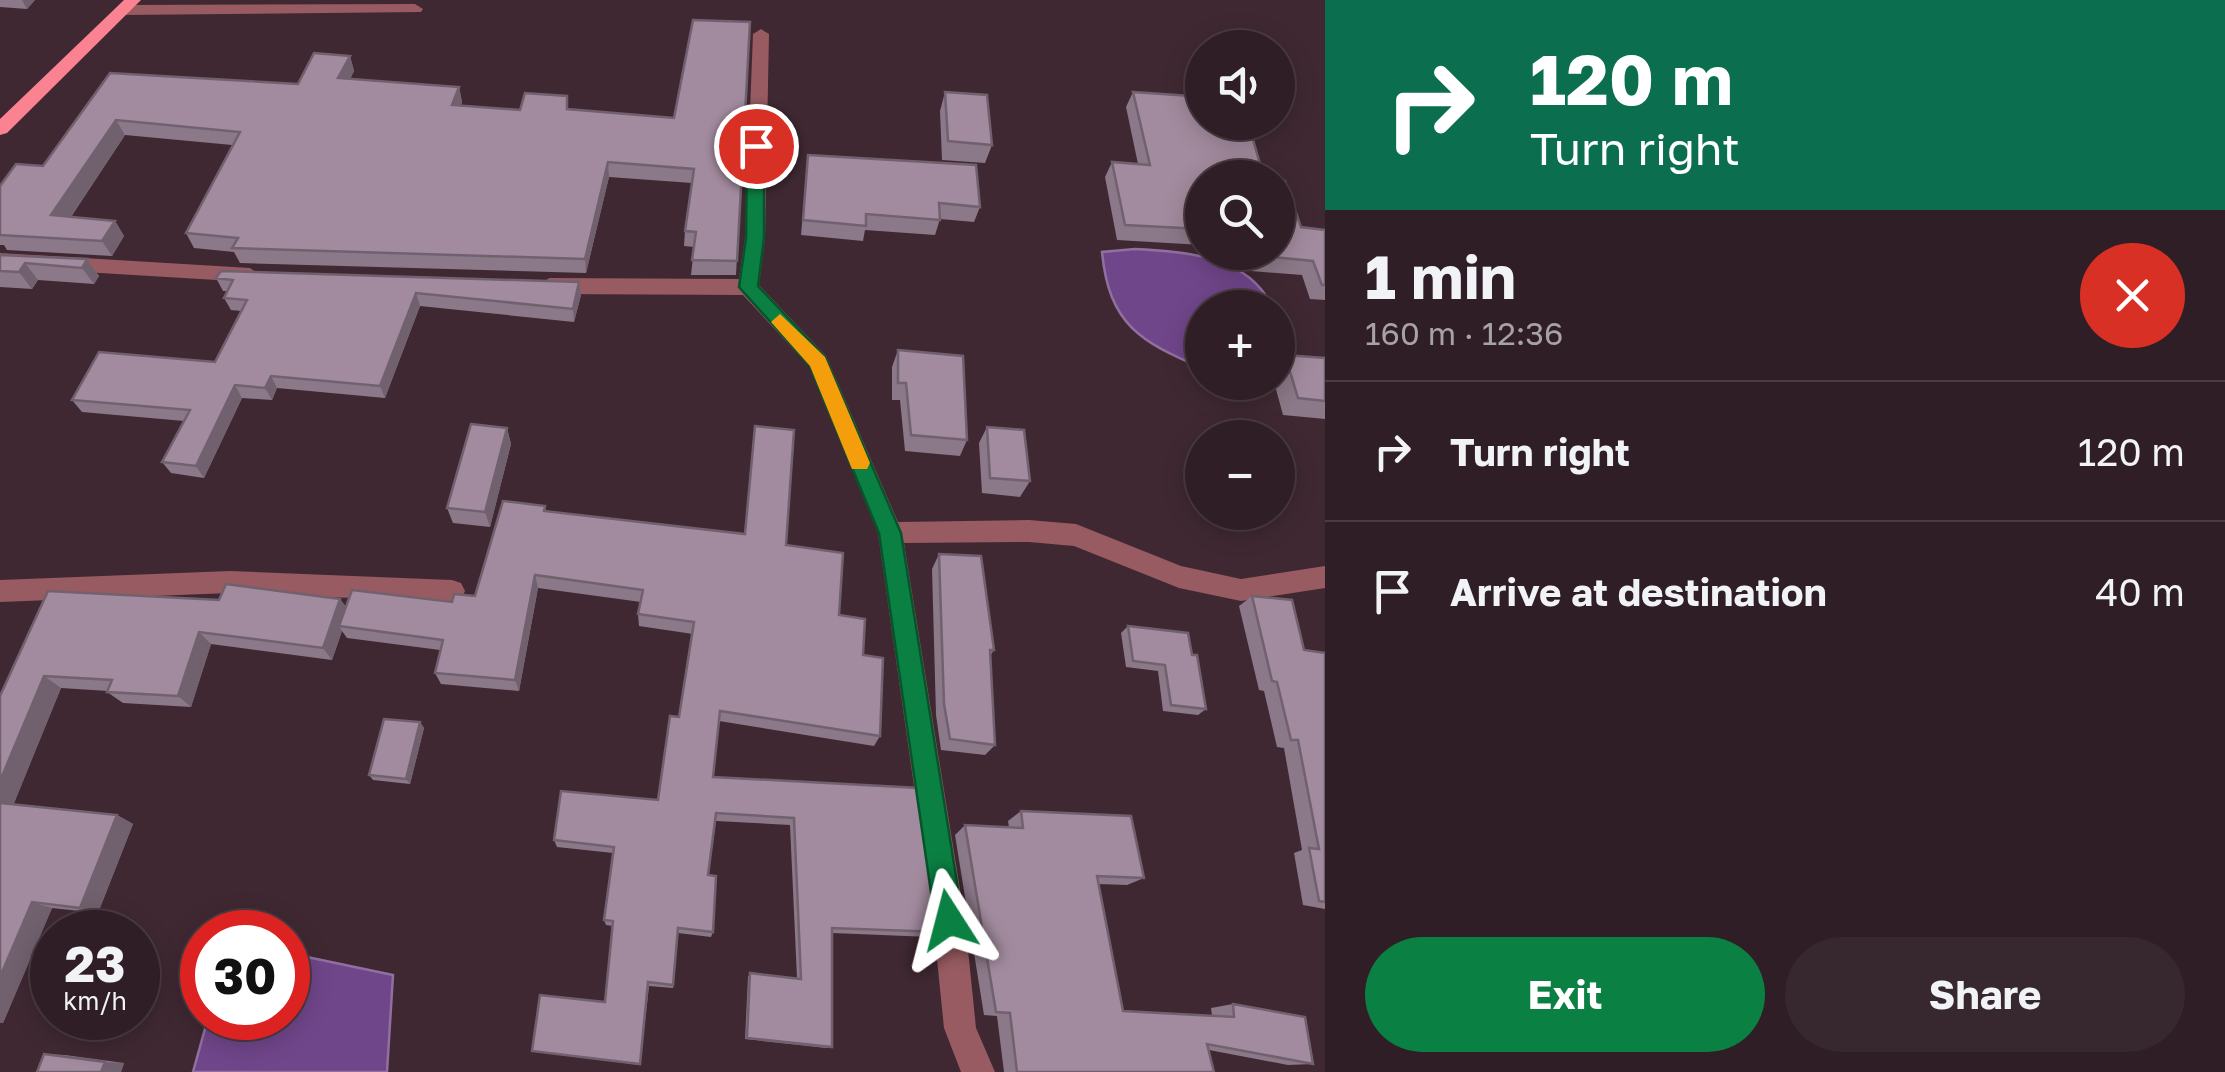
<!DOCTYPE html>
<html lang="en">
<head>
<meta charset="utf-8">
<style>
	:root { --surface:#2f1e26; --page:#37272e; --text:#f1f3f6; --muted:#a7a2a7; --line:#4a3c43; --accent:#0b8043 }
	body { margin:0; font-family:"Golos Text",sans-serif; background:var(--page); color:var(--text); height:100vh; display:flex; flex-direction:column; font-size:38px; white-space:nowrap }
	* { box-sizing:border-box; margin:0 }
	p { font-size:32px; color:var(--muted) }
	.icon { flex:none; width:55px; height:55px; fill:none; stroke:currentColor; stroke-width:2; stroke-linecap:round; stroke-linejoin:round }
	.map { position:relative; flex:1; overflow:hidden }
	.sheet { display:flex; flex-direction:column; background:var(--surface); width:900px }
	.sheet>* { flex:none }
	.hud { background:#0b6e4f; color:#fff; overflow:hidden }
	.fabs { position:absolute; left:1185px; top:30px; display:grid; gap:20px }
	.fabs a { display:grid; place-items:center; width:110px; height:110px; border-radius:50%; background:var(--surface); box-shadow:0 5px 25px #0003,0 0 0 2px var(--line); font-size:50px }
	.speed { position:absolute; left:30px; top:910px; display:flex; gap:20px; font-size:50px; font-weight:700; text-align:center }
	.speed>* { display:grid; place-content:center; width:130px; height:130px; border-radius:50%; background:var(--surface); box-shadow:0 5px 25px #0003,0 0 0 2px var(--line); line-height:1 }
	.speed small { font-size:25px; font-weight:400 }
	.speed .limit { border:15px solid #d22; background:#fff; color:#111 }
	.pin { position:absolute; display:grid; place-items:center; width:85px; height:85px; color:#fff; margin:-42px; border:5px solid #fff; border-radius:50%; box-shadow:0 2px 10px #0007 }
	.me { position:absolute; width:110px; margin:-55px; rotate:351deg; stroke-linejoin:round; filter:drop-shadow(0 0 8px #0008) }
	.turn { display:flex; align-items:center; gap:35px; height:210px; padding:0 40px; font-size:45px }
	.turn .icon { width:130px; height:130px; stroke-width:2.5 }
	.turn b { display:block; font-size:70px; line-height:85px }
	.round { display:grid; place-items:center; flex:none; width:105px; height:105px; border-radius:52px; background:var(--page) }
	.head { display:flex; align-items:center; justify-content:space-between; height:170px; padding:0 40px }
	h1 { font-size:60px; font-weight:700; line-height:75px }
	.button { display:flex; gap:20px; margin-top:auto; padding:20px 40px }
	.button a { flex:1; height:115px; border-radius:60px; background:var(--accent); color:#fff; font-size:40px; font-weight:700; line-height:115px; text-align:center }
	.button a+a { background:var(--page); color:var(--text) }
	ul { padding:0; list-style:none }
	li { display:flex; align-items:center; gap:30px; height:140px; padding:0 40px; border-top:2px solid var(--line) }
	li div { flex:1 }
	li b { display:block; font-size:38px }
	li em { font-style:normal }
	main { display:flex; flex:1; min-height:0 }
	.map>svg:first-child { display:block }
	.water { fill:#70468a; stroke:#916fa0; stroke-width:2.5 }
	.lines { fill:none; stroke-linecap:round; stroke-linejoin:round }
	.minor { fill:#975b61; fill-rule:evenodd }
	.major { fill:#fb8291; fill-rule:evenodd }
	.wall { fill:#8b7888 }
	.shaded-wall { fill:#71616f }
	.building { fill:#a28b9e; stroke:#71616f; stroke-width:2.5 }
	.route { fill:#0b8043; stroke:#07532c; stroke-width:2.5 }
	.slow { fill:#f59e0b }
</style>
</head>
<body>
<main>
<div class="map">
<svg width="1325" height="1072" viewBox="0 0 1325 1072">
	<rect width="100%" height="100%" fill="#3f2832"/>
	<path class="water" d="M1135,249C1184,251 1250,256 1272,307L1202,308V368C1141,342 1109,325 1102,252Z
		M288,953L393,975L387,1072H193L208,1018H288Z"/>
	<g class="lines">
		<path class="minor" d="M415,4L423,9L421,12L122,15L114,10L122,5Z
			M761,29L769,34L765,238L759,285L826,356L898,522L1029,520L1076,524L1181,566L1241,579L1325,566V588L1241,601L1179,588L1074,546L1029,542L904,543L965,920L976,1028L995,1072H961L944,1028L933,920L878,533L809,366L743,295L549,294L539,286L549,278L739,279L745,238L753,34Z
			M0,253L250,268L260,275L250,282L0,267Z
			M230,571L452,580L461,583L465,591L461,599L452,602L230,593L0,602V580Z"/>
		<path class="major" d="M124,0H141L7,133L0,135V119Z"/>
	</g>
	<path class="wall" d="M0,0H35L27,9L0,7Z
		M750,22L736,275H691L694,247L684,246L685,231L692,183L609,177L586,273L240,263L234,252L194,248L186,233L232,145L125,135L71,217L115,221L124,236L112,256L7,250L4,245H0V186L43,166L110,73L298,84L350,56L354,71L350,79L459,87L462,102L461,106L520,110H568L674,118Z
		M945,92L992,145L985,163L942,160L940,111Z
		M1133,92L1202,178V245L1117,240L1105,177L1112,162L1138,164L1126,107Z
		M808,155L980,207L974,222L940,219L935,235L865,230L863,241L801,235Z
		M1301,227L1325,230V300L1310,299L1302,275L1251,271L1246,252H1278Z
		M0,255L87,259L99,276L94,284L38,280L32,289L0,287Z
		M216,278L579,282L581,295L574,322L420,306L385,398L277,388L272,400L242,398L204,478L171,473L162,462L184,421L82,412L72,400L215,362L241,311L231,310L224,298L227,291H223Z
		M898,350L967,440L960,456L905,451L900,400H892V367Z
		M1285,355L1325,358V419L1283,415L1274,382H1278V364Z
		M987,427L1030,481L1020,497L982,493L979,443Z
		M507,428L511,444L490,527L453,523L447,508Z
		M545,506L546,511L786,545L839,615L863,655L880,736L874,746L719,721L713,777L919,788L939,932L931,937L832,933V1047L826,1048L745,1039L748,977L750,973L797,978L790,825L716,821L708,875L713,932L711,937L678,933L673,988L649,986L640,1065L532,1051L605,1002L613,926L606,925L604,920L613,853L557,847L554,840L658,800L679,717L693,634L639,626L638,614L641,602L538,588L519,691L441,684L435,673L440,650L347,638L342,631L332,660L211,644L191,707L123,703L107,692L108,691L61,688L13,805L117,815L133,824L98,913L52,908L3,1023H0V696L219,600L340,599L346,607L452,602L475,596Z
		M939,554L994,650L990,656L995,745L985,755L941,750L936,715L932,569Z
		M1252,596L1304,650L1325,653V909L1303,905L1294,853L1302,850L1284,748L1277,747L1264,691L1259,690L1239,606Z
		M1128,626L1192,655L1206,709L1198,715L1163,711L1158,671L1126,667L1121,633Z
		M420,722L424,728L410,784L373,780L369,775Z
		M1021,811L1144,878L1127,885L1098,884L1123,1011L1212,1016L1211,1008L1233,1004L1313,1064L1288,1065L1209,1050L1214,1072H1004L997,1016L984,1015L955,835L965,825L1009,827L1008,821Z
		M44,1054L65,1055L124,1063L121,1072H37Z"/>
	<path class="shaded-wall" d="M22,0H35L27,9Z
		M350,56L354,71L343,93L338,78Z
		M459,87L462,102L456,120L452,105Z
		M116,120L125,135L62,230L51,215Z
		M608,162L609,177L586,273L585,259Z
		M115,221L124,236L112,256L102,241Z
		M87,259L99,276L94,284L82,268Z
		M25,263L38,280L32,289L19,272Z
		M579,282L581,295L574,322L573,309Z
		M416,293L420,306L385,398L380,386Z
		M271,376L277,388L272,400L265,388Z
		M235,385L242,398L204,478L196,466Z
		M507,428L511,444L490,527L485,512Z
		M535,575L538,588L519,691L515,680Z
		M340,599L349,612L339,626L342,631L332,660L323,648Z
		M199,632L211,644L191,707L178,696Z
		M44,676L61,688L11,811L0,806V781Z
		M420,722L424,728L410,784L406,779Z
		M117,815L133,824L98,913L80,908Z
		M32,902L52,908L3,1023H0V977Z
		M105,1062L124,1063L121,1072H101Z"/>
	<path class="building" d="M693,20L750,22L737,261L692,260L696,232L685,231L694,169L608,162L585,259L232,248L238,238L186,233L240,132L116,120L51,215L115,221L102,241L0,235V186L16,164L43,166L110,73L298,84L314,53L350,56L338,78L459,87L452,105L520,110L525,93L567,96V109L674,118Z
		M945,92L987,95L992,145L948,141Z
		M1133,92L1191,96L1193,105L1202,106V122H1248L1264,178H1202V229L1125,225L1112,162L1150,165Z
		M808,155L976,165L980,207L939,203L940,220L866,214V226L803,220Z
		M1278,181H1285L1301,227L1325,230V285H1322L1313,261L1262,256L1261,252H1278Z
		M0,255L87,259L82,268L25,263L19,272L0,271Z
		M221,271L579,282L573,309L416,293L380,386L271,376L265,388L235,385L196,466L162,462L190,410L72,400L99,352L215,362L247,300L224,298L233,280L216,278Z
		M898,350L963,356L967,440L911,435L906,383H898Z
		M1285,355L1325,358V401L1298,398Z
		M471,424L507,428L485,512L447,508Z
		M755,426L794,430L786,545L843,553L839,615L865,619L863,655L883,658L880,736L720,711L713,777L919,788L939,932L832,928V1047L747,1038L750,973L801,979L794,818L716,813L708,875L716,876L713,932L678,928L673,985L648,982L640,1064L532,1051L540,995L605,1002L613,921L604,920L614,847L554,840L561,791L658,800L670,716L679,717L694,622L638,614L643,590L535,575L515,680L435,673L443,640L339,626L352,590L452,602L454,594L475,596L503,501L545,506L544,511L745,534Z
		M987,427L1024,430L1030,481L990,478Z
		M939,554L981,556L994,650H990L995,745L950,739L944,704Z
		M226,584L340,599L323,648L199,632L178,696L107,692L112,680L44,676L0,781V696L48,591L219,600Z
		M1252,596L1292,600L1304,650L1325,653V902L1319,901L1309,848L1319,849L1298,740H1291L1277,682L1272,681Z
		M1128,626L1188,633L1192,655H1197L1206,709L1171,705L1165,665L1133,661Z
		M384,719L420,722L406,779L369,775Z
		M0,803L117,815L80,908L32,902L0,977Z
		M1021,811L1131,816L1144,878L1097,876L1123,1011L1234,1017L1233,1004L1305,1017L1313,1064L1207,1044L1214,1072H1017L1010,1013L996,1012L965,825L1023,828Z
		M44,1054L105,1062L101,1072H37Z"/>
	<path class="route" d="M756,141L764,146V238L758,286L825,357L901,533L963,920L959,930L949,934L939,930L935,920L879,533L810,366L739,287L746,238L747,146Z"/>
	<path class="slow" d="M780,314L825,357L870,463L867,469H852L810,366L771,322Z"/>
</svg>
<div class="fabs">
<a><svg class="icon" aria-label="sound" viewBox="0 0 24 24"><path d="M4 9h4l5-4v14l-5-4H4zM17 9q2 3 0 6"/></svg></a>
<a><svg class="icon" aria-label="search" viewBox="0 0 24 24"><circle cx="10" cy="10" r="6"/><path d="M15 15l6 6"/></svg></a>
<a>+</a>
<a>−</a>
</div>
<div class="speed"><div>23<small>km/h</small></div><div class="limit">30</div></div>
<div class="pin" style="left:756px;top:146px;background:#d93025"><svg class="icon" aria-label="arrive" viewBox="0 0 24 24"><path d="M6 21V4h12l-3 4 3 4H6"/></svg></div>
<svg class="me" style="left:949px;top:920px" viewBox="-20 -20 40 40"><path d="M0-17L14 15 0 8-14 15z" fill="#0b8043" stroke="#fff" stroke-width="4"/></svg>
</div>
<section class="sheet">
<div class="hud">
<div class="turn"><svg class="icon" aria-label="right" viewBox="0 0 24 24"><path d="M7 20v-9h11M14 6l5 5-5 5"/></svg><div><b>120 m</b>Turn right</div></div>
</div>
<div class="head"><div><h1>1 min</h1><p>160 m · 12:36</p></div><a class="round" style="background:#d93025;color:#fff"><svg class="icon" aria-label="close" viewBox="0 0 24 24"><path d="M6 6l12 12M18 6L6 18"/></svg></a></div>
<ul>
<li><svg class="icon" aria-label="right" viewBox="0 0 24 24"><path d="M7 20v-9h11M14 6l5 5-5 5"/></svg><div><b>Turn right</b></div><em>120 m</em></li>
<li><svg class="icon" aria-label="arrive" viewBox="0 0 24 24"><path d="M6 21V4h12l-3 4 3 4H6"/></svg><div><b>Arrive at destination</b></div><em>40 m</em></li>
</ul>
<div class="button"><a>Exit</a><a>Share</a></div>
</section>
</main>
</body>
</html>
